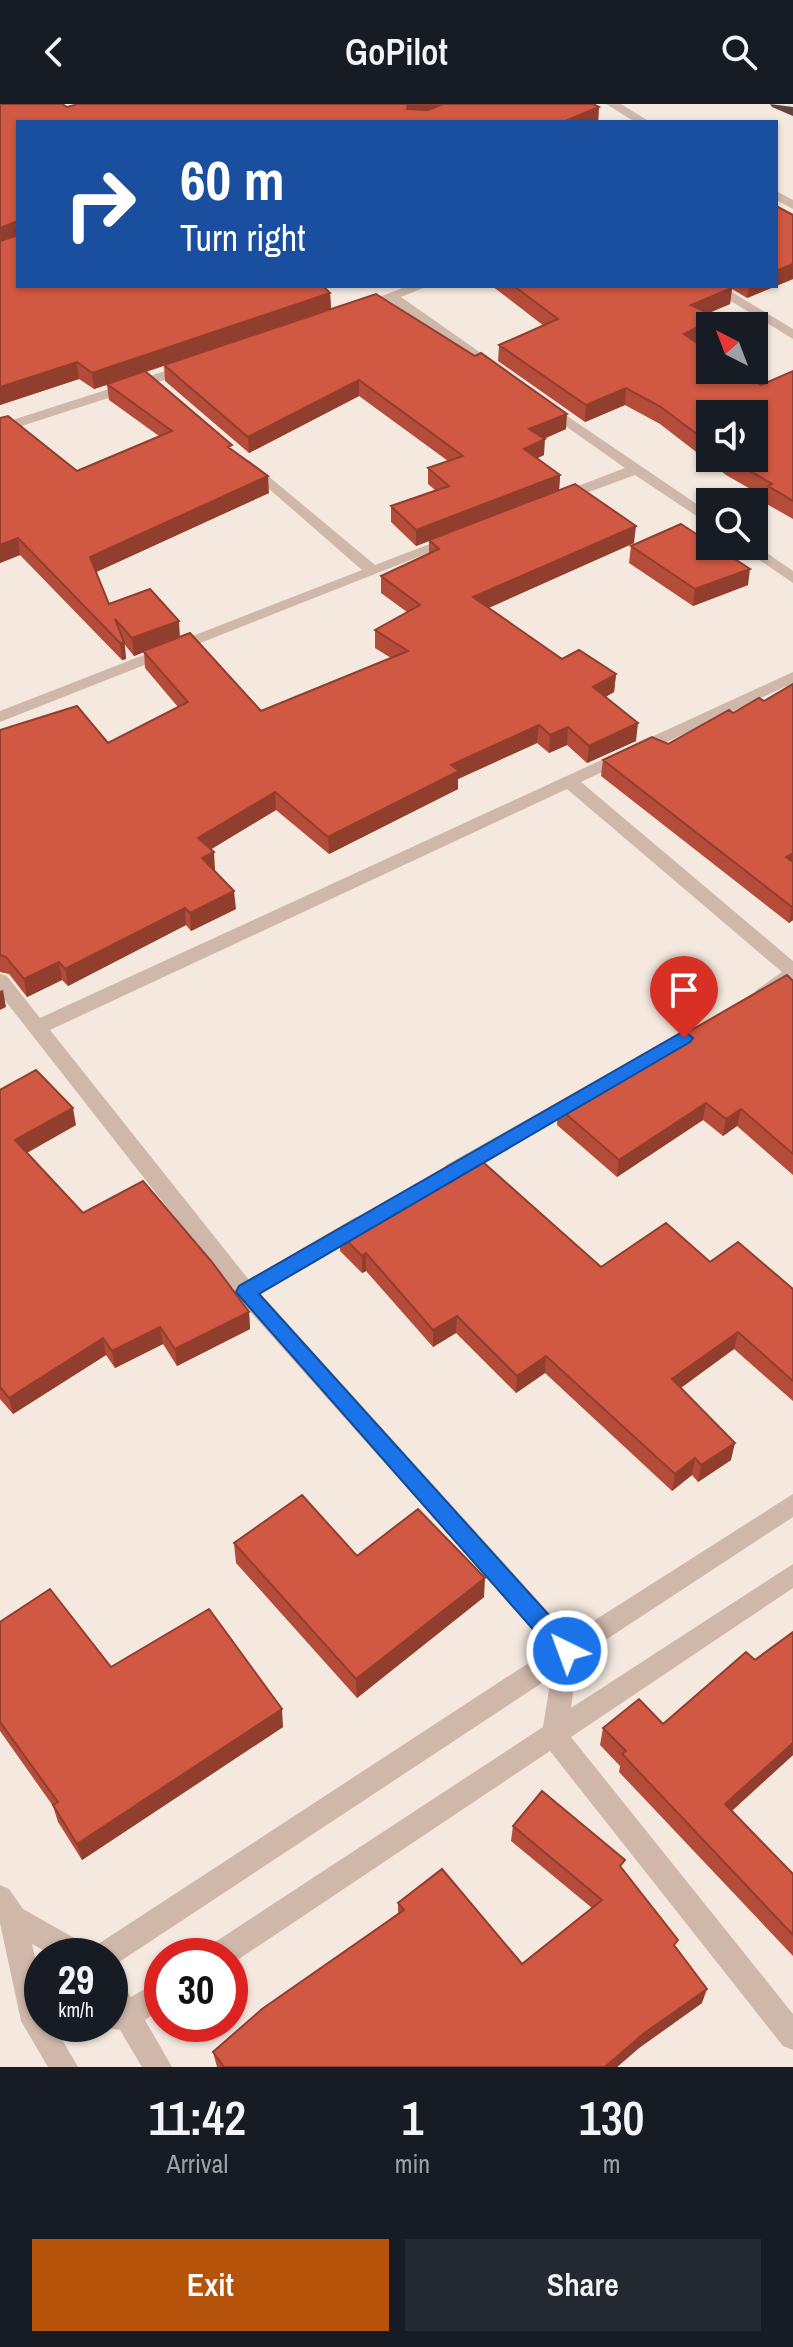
<!DOCTYPE html>
<html lang="en">
<head>
<meta charset="utf-8">
<style>
	:root { --surface:#171b24; --page:#242831; --text:#f1f3f6; --muted:#9ea1a6; --accent:#b45309 }
	body { margin:0; font-family:"Archivo Narrow",sans-serif; background:var(--page); color:var(--text); height:100vh; display:flex; flex-direction:column; font-size:30px; white-space:nowrap }
	* { box-sizing:border-box; margin:0 }
	p { font-size:26px; color:var(--muted) }
	.icon { flex:none; width:44px; height:44px; fill:none; stroke:currentColor; stroke-width:2; stroke-linecap:round; stroke-linejoin:round }
	.map { position:relative; height:1963px; overflow:hidden }
	.drawer { display:flex; flex-direction:column; background:var(--surface); flex:1 }
	.drawer>* { flex:none }
	.banner { position:absolute; left:16px; top:16px; width:762px; height:168px; border-radius:0px; box-shadow:0 2px 6px #0004; background:#1a4fa0; color:#fff; overflow:hidden }
	.needle { width:52px; rotate:318deg }
	.tools { position:absolute; left:696px; top:208px; display:grid; gap:16px }
	.tools a { display:grid; place-items:center; width:72px; height:72px; border-radius:0px; background:var(--surface); box-shadow:0 2px 6px #0004; font-size:40px }
	.speed { position:absolute; left:24px; top:1834px; display:flex; gap:16px; font-size:40px; font-weight:700; text-align:center }
	.speed>* { display:grid; place-content:center; width:104px; height:104px; border-radius:50%; background:var(--surface); box-shadow:0 2px 6px #0004; line-height:1 }
	.speed small { font-size:20px; font-weight:400 }
	.speed .limit { border:12px solid #d22; background:#fff; color:#111 }
	.pin { position:absolute; display:grid; place-items:center; width:68px; height:68px; color:#fff; margin:-82px -34px; border-radius:50% 50% 50% 0; rotate:-45deg; box-shadow:0 0 8px #0007 }
	.pin .icon { rotate:45deg }
	.me { position:absolute; width:88px; margin:-44px; rotate:318deg; stroke-linejoin:round; filter:drop-shadow(0 0 6px #0008) }
	.turn { display:flex; align-items:center; gap:28px; height:168px; padding:0 32px; font-size:36px }
	.turn .icon { width:104px; height:104px; stroke-width:2.5 }
	.turn b { display:block; font-size:56px; line-height:68px }
	.eta { display:flex; justify-content:space-evenly; align-items:center; height:136px; text-align:center }
	.eta b { font-size:48px; font-weight:600; line-height:56px }
	.button { display:flex; gap:16px; margin-top:auto; padding:16px 32px }
	.button a { flex:1; height:92px; border-radius:0px; background:var(--accent); color:#fff; font-size:32px; font-weight:600; line-height:92px; text-align:center }
	.button a+a { background:var(--page); color:var(--text) }
	header { display:flex; justify-content:space-between; align-items:center; height:104px; padding:0 32px; background:var(--surface); font-size:36px; font-weight:600 }
	.map>svg:first-child { display:block }
	.lines { fill:none; stroke-linecap:round; stroke-linejoin:round }
	.minor { fill:#cfb7a9; fill-rule:evenodd }
	.highway { fill:#5e4740; fill-rule:evenodd }
	.wall { fill:#b44c39; fill-rule:evenodd }
	.shaded-wall { fill:#923e2e }
	.building { fill:#d15842; stroke:#923e2e; stroke-width:2 }
	.route { fill:#1a73e8; stroke:#114b97; stroke-width:2 }
</style>
</head>
<body>
<header><svg class="icon" aria-label="back" viewBox="0 0 24 24"><path d="M15 5l-7 7 7 7"/></svg>GoPilot<svg class="icon" aria-label="search" viewBox="0 0 24 24"><circle cx="10" cy="10" r="6"/><path d="M15 15l6 6"/></svg></header>
<div class="map">
<svg width="793" height="1963" viewBox="0 0 793 1963">
	<rect width="100%" height="100%" fill="#f5e9df"/>
	<g class="lines">
		<path class="minor" d="M606,0H621L650,18H635Z
			M776,87L793,96V105L776,96Z
			M408,182H428L401,193L501,263V269H491L390,197L360,207L353,203Z
			M706,182H722L793,225V235Z
			M190,259L195,260V266L0,329V320Z
			M545,297L710,409V421L635,371L562,398H552V392L625,364L540,304V298Z
			M249,356L375,461L448,433L453,431L461,436L0,618V607L362,466L244,363L242,360Z
			M754,440L793,467V479L739,442Z
			M793,568V579L581,678L793,857V879L765,894L755,887L782,868L567,685L50,926L249,1176L356,1113H370L374,1119L370,1125L261,1190L570,1532L793,1390V1413L578,1554L571,1604L793,1460V1484L571,1633L793,1910V1946L783,1942L550,1647L230,1861V1852H205L209,1842L543,1623L551,1573L113,1862L110,1863V1852H54L32,1840L42,1885V1920H53L78,1963H48L21,1917L0,1819V1781L9,1785L23,1805L92,1844L550,1545L238,1194L0,890V870L7,872L40,914Z
			M581,985L588,988L591,993L588,998L460,1073H446L443,1067L446,1061Z
			M110,1871L120,1875L131,1893L162,1875V1905L145,1916L172,1963H142L120,1926L100,1923L99,1920H110Z"/>
		<path class="highway" d="M770,0L793,3V12L772,3Z"/>
	</g>
	<path class="wall" d="M0,0L67,3H599L598,18H18V182L330,189L331,205L566,325L544,335V351L537,354L560,371L559,386L634,439L488,504L562,555L616,570L614,588L605,593L636,637L587,659L567,641L549,649L537,639L458,675V685L329,750L276,706L211,745L215,766H214L236,805L191,827L186,821L68,882L62,876L27,893L9,870L0,868V626L108,639L178,603L145,564L144,548L134,552L125,541L126,555L122,556L20,451L0,459V314L77,367L159,332L109,296L107,281L94,285L79,275L0,301ZM164,262L165,277L249,349L359,292L448,357L428,364V380L435,386L391,402V418L416,442L429,437V450L381,472V489L407,508L375,526V544L391,554L261,607L180,533L109,500L96,468L269,389L232,346L146,268Z
		M793,111V175L747,194L732,185L730,200L709,209L697,239L761,281L793,267V415L765,399L766,394L726,371L660,320L625,301L585,318L498,257L499,241L544,222L492,182H776ZM710,310L754,354H710Z
		M631,442L748,481L693,502L629,459Z
		M793,580V816L789,819L601,672L603,656L668,640L733,609L764,597Z
		M793,877V1071L737,1022L723,1032L703,1016L617,1073L557,1021L558,1003Z
		M0,986L76,1021L27,1049L83,1109L249,1208L250,1225L177,1262L163,1240L115,1264L106,1251L13,1310L0,1295Z
		M340,1130L601,1163L710,1158L793,1185V1297L734,1245L681,1284L731,1356L698,1378L692,1371L672,1387L545,1269L516,1289L456,1229L433,1243L366,1167L362,1169L340,1147Z
		M234,1439L357,1452L484,1493L357,1594L236,1459Z
		M0,1518L111,1563L283,1623L82,1756L58,1718L53,1702L0,1627Z
		M793,1528V1651L732,1706L793,1770V1852L619,1668L620,1662L600,1641L603,1624L663,1620Z
		M513,1722L623,1765L676,1844L702,1899L639,1944L617,1963H217L213,1948L398,1809V1799L522,1860L592,1804L511,1737Z"/>
	<path class="shaded-wall" d="M408,0H453L407,18Z
		M599,3L598,18H563Z
		M15,118L17,134L0,140V124Z
		M793,160V175L747,194L749,182H776V167Z
		M732,184L730,200L689,217L691,201Z
		M330,189L331,205L94,285L92,269Z
		M717,213L716,222H710V232L682,246L684,230Z
		M77,258L79,275L0,301V283Z
		M359,276V292L249,349L248,333Z
		M626,284L625,301L585,318L586,301Z
		M567,310L566,325L528,341L529,325Z
		M545,335L544,351L523,361L524,345Z
		M560,371L559,387L416,442V426Z
		M268,372L269,389L92,470L90,453Z
		M636,422L634,439L473,511V493Z
		M18,434L20,451L0,459V441Z
		M750,465L748,481L693,502L695,485Z
		M179,517L180,534L134,552L132,534Z
		M124,538L126,555L122,556L120,539Z
		M616,570L614,588L592,601L593,583Z
		M638,619L636,637L587,659L589,642Z
		M539,621L537,639L458,675V685L329,750L328,733L451,661Z
		M568,623L567,641L549,649L550,631Z
		M275,688L276,706L200,752L198,734Z
		M214,748L215,766L203,772L202,754Z
		M793,749V763L786,753Z
		M234,787L236,805L191,827L190,809Z
		M793,802V816L789,819L792,803Z
		M185,804L186,821L68,882L65,865Z
		M59,858L62,876L27,893L24,875Z
		M3,886L6,903L0,906V887Z
		M706,999L703,1016L617,1073L619,1056Z
		M73,1004L76,1021L19,1053L15,1036Z
		M741,1005L737,1022L723,1032L726,1015Z
		M366,1149V1167L362,1169V1152Z
		M249,1208L250,1225L177,1262L175,1245Z
		M457,1212L456,1229L433,1243V1226Z
		M160,1223L163,1240L115,1264L112,1247Z
		M738,1228L734,1245L669,1292L672,1275Z
		M103,1234L106,1251L13,1310L9,1294Z
		M546,1252L545,1269L516,1289L517,1272Z
		M735,1339L731,1356L698,1378L701,1361Z
		M695,1354L692,1371L672,1387L675,1370Z
		M485,1474L484,1493L357,1594L356,1575Z
		M282,1605L283,1623L82,1756L77,1740Z
		M793,1639V1651L721,1717L725,1700Z
		M707,1885L702,1899L639,1944L617,1963H605L643,1930Z"/>
	<path class="building" d="M0,0H62L67,3L78,0H408L407,5L428,6L443,0H593L599,3L563,18H18V121L15,118L0,124Z
		M776,102L793,111V160L776,167Z
		M18,131V182H323L330,189L92,269L77,258L0,283V137Z
		M514,182H729L732,184L691,201L717,213L684,230L710,247V266H738L761,281L793,267V397L768,382L772,380L728,354H754V310H710V340L661,303L626,284L586,301L499,241L558,215Z
		M376,190L475,252L481,249L567,310L529,325L545,335L524,345L560,371L416,426L391,402L449,382L428,364L463,352L359,276L248,333L164,261Z
		M145,267L232,341L228,343L268,372L90,453L109,500L150,485L179,517L132,534L115,515L124,538L120,539L18,434L0,441V314L8,312L77,367L172,327L107,280Z
		M575,380L636,422L473,493L562,555L579,546L616,570L593,583L638,619L589,642L568,623L550,631L539,621L451,661L459,667L328,733L275,688L198,734L214,748L202,754L234,787L190,809L185,804L65,865L59,858L24,875L6,853L0,851V626L77,602L108,639L188,598L143,547L190,529L261,607L408,547L375,526L420,501L381,472L439,445L429,436Z
		M681,420L710,439V442H715L750,465L695,485L631,442Z
		M793,580V749L786,753L793,758V802L792,803L603,656L652,633L668,640L729,606L733,609L759,594L764,597Z
		M787,871L793,877V1050L741,1005L726,1015L706,999L619,1056L558,1003Z
		M36,966L73,1004L15,1036L83,1109L143,1077L212,1158L249,1208L175,1245L160,1223L112,1247L103,1234L9,1294L0,1283V986Z
		M475,1051L601,1163L666,1119L710,1158L738,1138L793,1185V1277L738,1228L672,1275L735,1339L701,1361L695,1354L675,1370L546,1252L517,1272L457,1212L433,1226L366,1149L362,1152L340,1130Z
		M302,1391L357,1452L418,1405L485,1474L356,1575L234,1439Z
		M50,1485L111,1563L209,1505L282,1605L77,1740L53,1701L58,1698L0,1618V1518Z
		M793,1528V1639L725,1700L793,1770V1831L622,1650L626,1647L603,1624L639,1595L663,1620L746,1548L755,1556Z
		M542,1687L625,1756L620,1762L678,1836L674,1841L707,1885L643,1930L605,1963H224L213,1948L262,1905L404,1806L398,1799L442,1765L522,1860L602,1796L513,1722Z"/>
	<path class="route" d="M684,927L693,934L690,938L259,1190L575,1540L578,1547L575,1555L567,1558L559,1555L236,1188L239,1182Z"/>
</svg>
<div class="tools">
<a><svg class="needle" viewBox="-14 -14 28 28"><path d="M0-13l5 13h-10z" fill="#e53935"/><path d="M0 13l5-13h-10z" fill="#9ea1a6"/></svg></a>
<a><svg class="icon" aria-label="sound" viewBox="0 0 24 24"><path d="M4 9h4l5-4v14l-5-4H4zM17 9q2 3 0 6"/></svg></a>
<a><svg class="icon" aria-label="search" viewBox="0 0 24 24"><circle cx="10" cy="10" r="6"/><path d="M15 15l6 6"/></svg></a>
</div>
<div class="speed"><div>29<small>km/h</small></div><div class="limit">30</div></div>
<div class="pin" style="left:684px;top:934px;background:#d93025"><svg class="icon" aria-label="arrive" viewBox="0 0 24 24"><path d="M6 21V4h12l-3 4 3 4H6"/></svg></div>
<svg class="me" style="left:567px;top:1547px" viewBox="-20 -20 40 40"><circle r="17" fill="#1a73e8" stroke="#fff" stroke-width="3"/><path d="M0-11L8 9 0 5-8 9z" fill="#fff"/></svg>
<div class="banner">
<div class="turn"><svg class="icon" aria-label="right" viewBox="0 0 24 24"><path d="M7 20v-9h11M14 6l5 5-5 5"/></svg><div><b>60 m</b>Turn right</div></div>
</div>
</div>
<section class="drawer">
<div class="eta">
<div><b>11:42</b><p>Arrival</p></div>
<div><b>1</b><p>min</p></div>
<div><b>130</b><p>m</p></div>
</div>
<div class="button"><a>Exit</a><a>Share</a></div>
</section>
</body>
</html>
